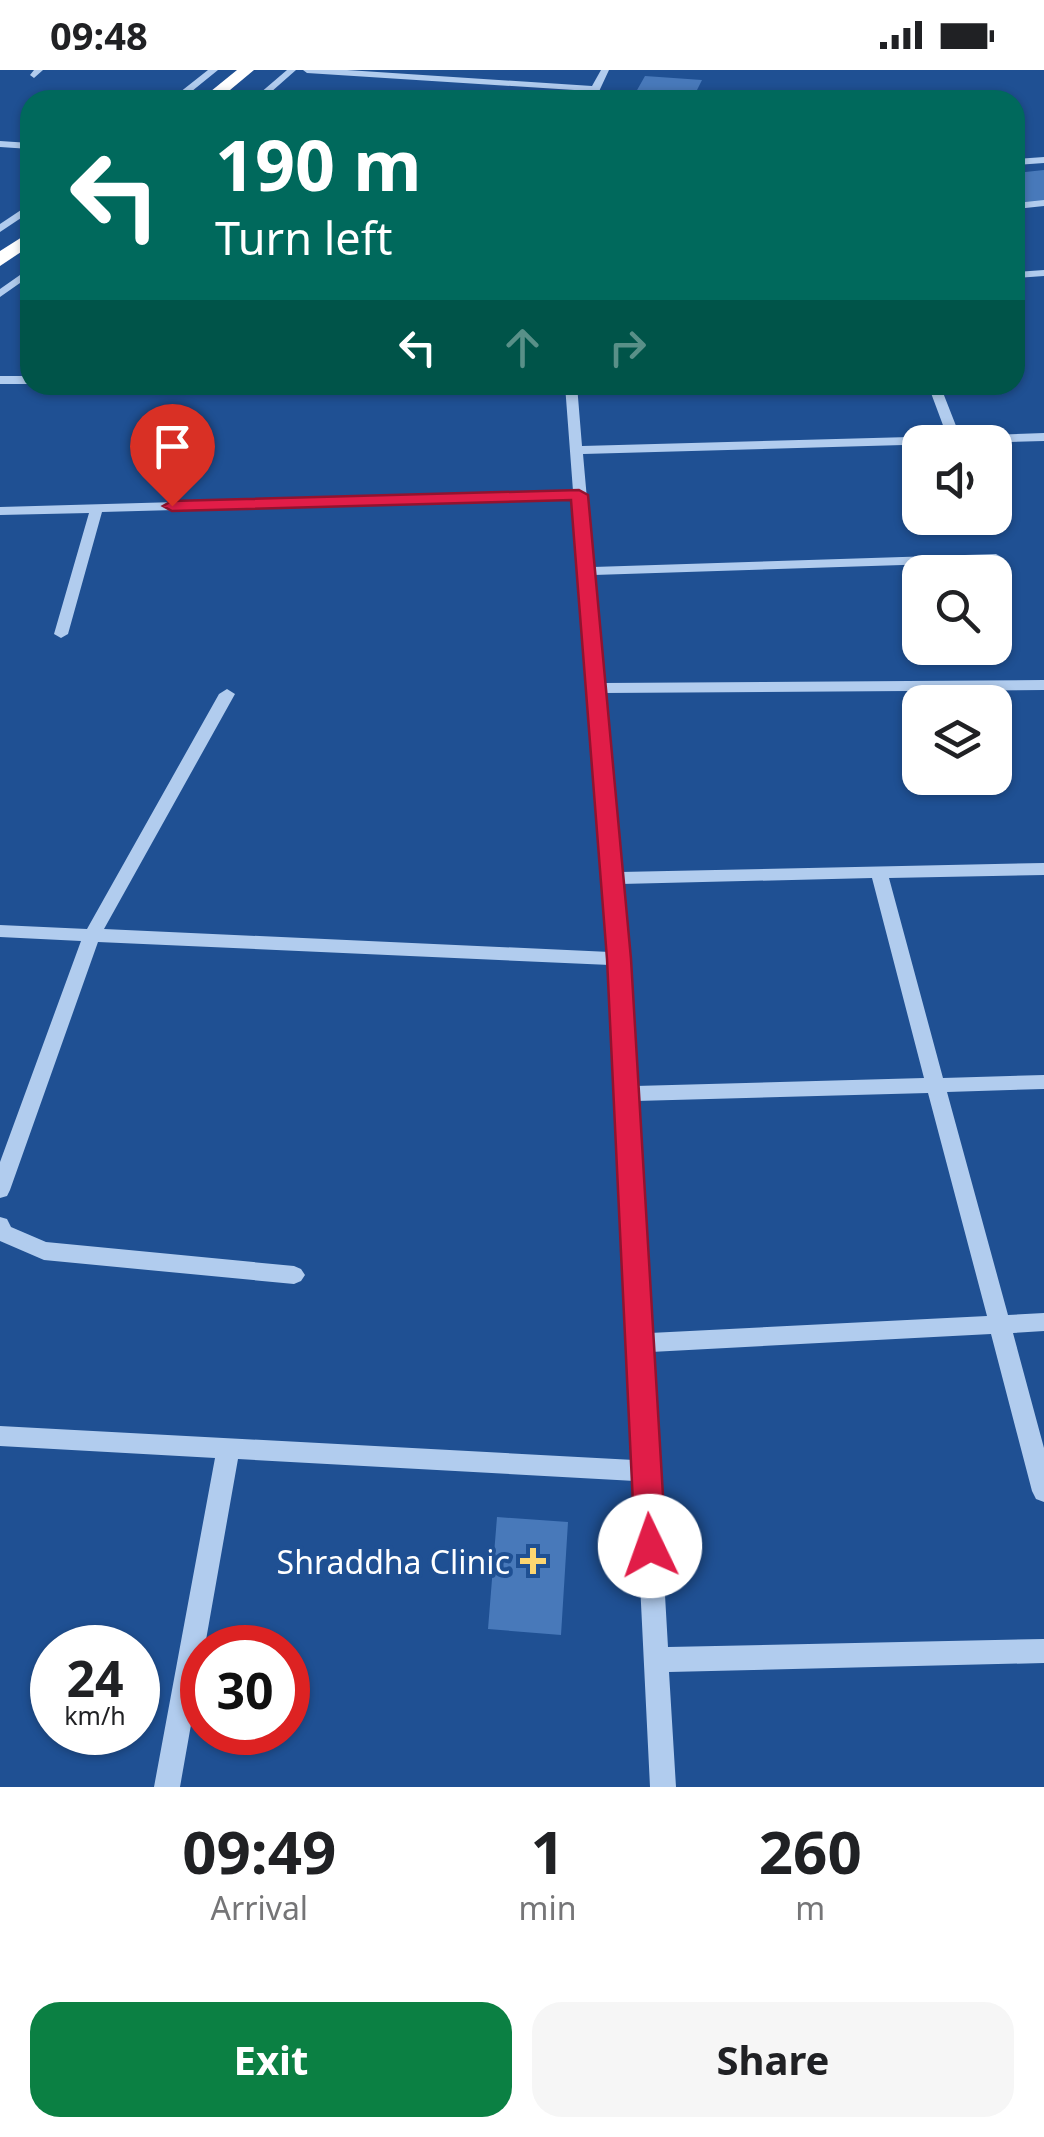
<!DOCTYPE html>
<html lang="en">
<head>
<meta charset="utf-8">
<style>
	:root { --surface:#fff; --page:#f6f6f6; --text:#202124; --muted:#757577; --accent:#0b8043 }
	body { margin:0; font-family:"Noto Sans",sans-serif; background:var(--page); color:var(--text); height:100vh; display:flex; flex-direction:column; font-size:38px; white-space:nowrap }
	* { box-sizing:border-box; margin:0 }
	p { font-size:32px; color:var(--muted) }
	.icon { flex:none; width:55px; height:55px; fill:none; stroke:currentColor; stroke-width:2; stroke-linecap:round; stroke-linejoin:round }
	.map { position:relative; height:1717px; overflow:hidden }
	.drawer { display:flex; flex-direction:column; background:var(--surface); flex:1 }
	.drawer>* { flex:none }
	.top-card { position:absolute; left:20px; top:20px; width:1005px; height:305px; border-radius:30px; box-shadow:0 2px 8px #0004; background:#00695c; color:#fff; overflow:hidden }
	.controls { position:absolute; left:902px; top:355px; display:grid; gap:20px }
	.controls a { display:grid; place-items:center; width:110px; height:110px; border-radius:20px; background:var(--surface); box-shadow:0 2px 8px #0004; font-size:50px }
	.speed { position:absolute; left:30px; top:1555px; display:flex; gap:20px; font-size:50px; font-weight:700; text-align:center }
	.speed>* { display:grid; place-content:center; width:130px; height:130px; border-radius:50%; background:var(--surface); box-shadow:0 2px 8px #0004; line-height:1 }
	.speed small { font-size:25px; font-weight:400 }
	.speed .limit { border:15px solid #d22; background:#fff; color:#111 }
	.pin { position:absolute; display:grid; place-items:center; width:85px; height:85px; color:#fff; margin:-102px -42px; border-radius:50% 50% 50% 0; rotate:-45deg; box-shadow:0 0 10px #0007 }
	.pin .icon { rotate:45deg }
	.me { position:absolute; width:110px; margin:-55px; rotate:357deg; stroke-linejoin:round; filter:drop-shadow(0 0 8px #0008) }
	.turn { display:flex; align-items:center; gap:35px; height:210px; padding:0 30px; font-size:45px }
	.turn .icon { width:130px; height:130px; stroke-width:2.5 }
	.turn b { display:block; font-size:70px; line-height:85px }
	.lanes { display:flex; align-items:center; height:95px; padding:0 30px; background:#0003; justify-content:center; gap:50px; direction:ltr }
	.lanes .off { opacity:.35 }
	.eta { display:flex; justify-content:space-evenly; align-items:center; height:170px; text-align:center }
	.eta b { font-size:60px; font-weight:700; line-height:70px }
	.cta { display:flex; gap:20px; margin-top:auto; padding:20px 30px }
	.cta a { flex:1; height:115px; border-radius:30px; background:var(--accent); color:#fff; font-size:40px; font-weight:700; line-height:115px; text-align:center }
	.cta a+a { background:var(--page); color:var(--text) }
	.status { display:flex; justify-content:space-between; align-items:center; height:70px; padding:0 50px; background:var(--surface); direction:ltr }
	.status svg { height:28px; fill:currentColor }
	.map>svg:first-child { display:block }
	.building { fill:#4879ba }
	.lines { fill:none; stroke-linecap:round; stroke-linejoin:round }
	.minor { fill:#b1ccee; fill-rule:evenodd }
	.highway { fill:#fff; fill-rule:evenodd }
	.route { fill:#e11d48; stroke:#92132f; stroke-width:2.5 }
	.poi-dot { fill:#fcd671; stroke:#1f5093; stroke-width:4 }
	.labels { text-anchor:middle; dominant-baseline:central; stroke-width:8; stroke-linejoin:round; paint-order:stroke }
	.near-poi-label { font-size:32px; fill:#fff; stroke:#1f5093; text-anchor:end }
</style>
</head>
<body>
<div class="status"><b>09:48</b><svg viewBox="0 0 49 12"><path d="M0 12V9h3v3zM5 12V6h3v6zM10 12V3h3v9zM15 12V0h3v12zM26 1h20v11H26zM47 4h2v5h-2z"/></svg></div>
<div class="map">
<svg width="1044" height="1717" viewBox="0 0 1044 1717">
	<rect width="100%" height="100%" fill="#1f5093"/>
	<path class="building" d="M645,6L702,10L692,30L632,29Z
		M1044,100V131L1015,134V103Z
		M497,1447L568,1452L561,1565L488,1559Z"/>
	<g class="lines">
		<path class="minor" d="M34,0H43L34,8L30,5Z
			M208,0H218L181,30H170Z
			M287,0H296L262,30H252Z
			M303,0H347L592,16L601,0H609L595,30H585L590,21L307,3Z
			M0,71L30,73V79L0,77Z
			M1044,87V93L1015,95V89Z
			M1044,130V136L1015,139V133Z
			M30,134V142L0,162V154Z
			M30,198V206L0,227V219Z
			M1044,200V206L1015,208V202Z
			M0,306H30V314H0Z
			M565,315H577L582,376L947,366L928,315H940L960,366L1044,363V371L583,384L593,497L996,484L1003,488L996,492L594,505L603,613L1044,610V620L604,623L620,802L1044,793V805L889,808L943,1008L1044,1005V1019L947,1022L1008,1245L1044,1243V1261L1013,1263L1044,1378V1432L1036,1429L1032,1421L991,1264L651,1282L668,1577L1044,1569V1593L669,1602L676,1717H650L635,1411L238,1389L180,1717H154L215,1388L0,1376V1356L634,1390L610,895L98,872L10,1120L7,1126L0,1128V1092L81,871L0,867V855L87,859L219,624L227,619L235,624L104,859L610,882L574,429L102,442L68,564L61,568L54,564L89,443L0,445V437L573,421ZM872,808L924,1008L635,1016L621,814ZM928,1023L987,1246L650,1263L636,1031Z
			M0,1147L7,1149L11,1157L46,1172L294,1196L301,1199L305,1205L301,1211L294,1214L44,1190L0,1171Z"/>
		<path class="highway" d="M237,0H254L218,30H200Z
			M30,162V176L0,196V181Z"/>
	</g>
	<path class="route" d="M579,420L588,425L631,889L666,1476L661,1487L650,1491L640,1487L635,1476L607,889L571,430L172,441L163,436L172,431Z"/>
	<path class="poi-dot" d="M528 1476h10v10h10v10h-10v10h-10v-10h-10v-10h10z"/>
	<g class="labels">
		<g class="near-poi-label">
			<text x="510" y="1491">Shraddha Clinic</text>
		</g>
	</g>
</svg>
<div class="controls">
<a><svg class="icon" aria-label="sound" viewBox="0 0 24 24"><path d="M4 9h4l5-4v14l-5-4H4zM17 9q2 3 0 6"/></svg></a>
<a><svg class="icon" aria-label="search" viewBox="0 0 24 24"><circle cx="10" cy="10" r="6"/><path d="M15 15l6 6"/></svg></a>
<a><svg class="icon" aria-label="layers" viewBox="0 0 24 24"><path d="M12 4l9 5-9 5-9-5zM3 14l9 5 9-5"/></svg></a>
</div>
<div class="speed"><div>24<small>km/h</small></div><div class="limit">30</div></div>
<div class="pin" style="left:172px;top:436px;background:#d93025"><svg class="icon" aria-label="arrive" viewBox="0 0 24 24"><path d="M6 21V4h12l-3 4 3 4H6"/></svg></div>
<svg class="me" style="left:650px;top:1476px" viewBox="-20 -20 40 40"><circle r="19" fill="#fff"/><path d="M0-13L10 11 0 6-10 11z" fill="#e11d48"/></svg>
<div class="top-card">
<div class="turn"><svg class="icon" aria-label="left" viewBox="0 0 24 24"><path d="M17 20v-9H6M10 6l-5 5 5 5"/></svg><div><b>190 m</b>Turn left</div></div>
<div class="lanes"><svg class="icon" aria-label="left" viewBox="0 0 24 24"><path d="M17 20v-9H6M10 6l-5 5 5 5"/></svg><svg class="icon off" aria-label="ahead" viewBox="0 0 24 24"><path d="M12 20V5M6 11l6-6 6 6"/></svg><svg class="icon off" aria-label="right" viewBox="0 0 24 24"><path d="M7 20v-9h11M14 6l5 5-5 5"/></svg></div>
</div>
</div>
<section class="drawer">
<div class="eta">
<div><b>09:49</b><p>Arrival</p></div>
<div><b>1</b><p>min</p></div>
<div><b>260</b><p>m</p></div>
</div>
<div class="cta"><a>Exit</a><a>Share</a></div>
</section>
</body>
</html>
